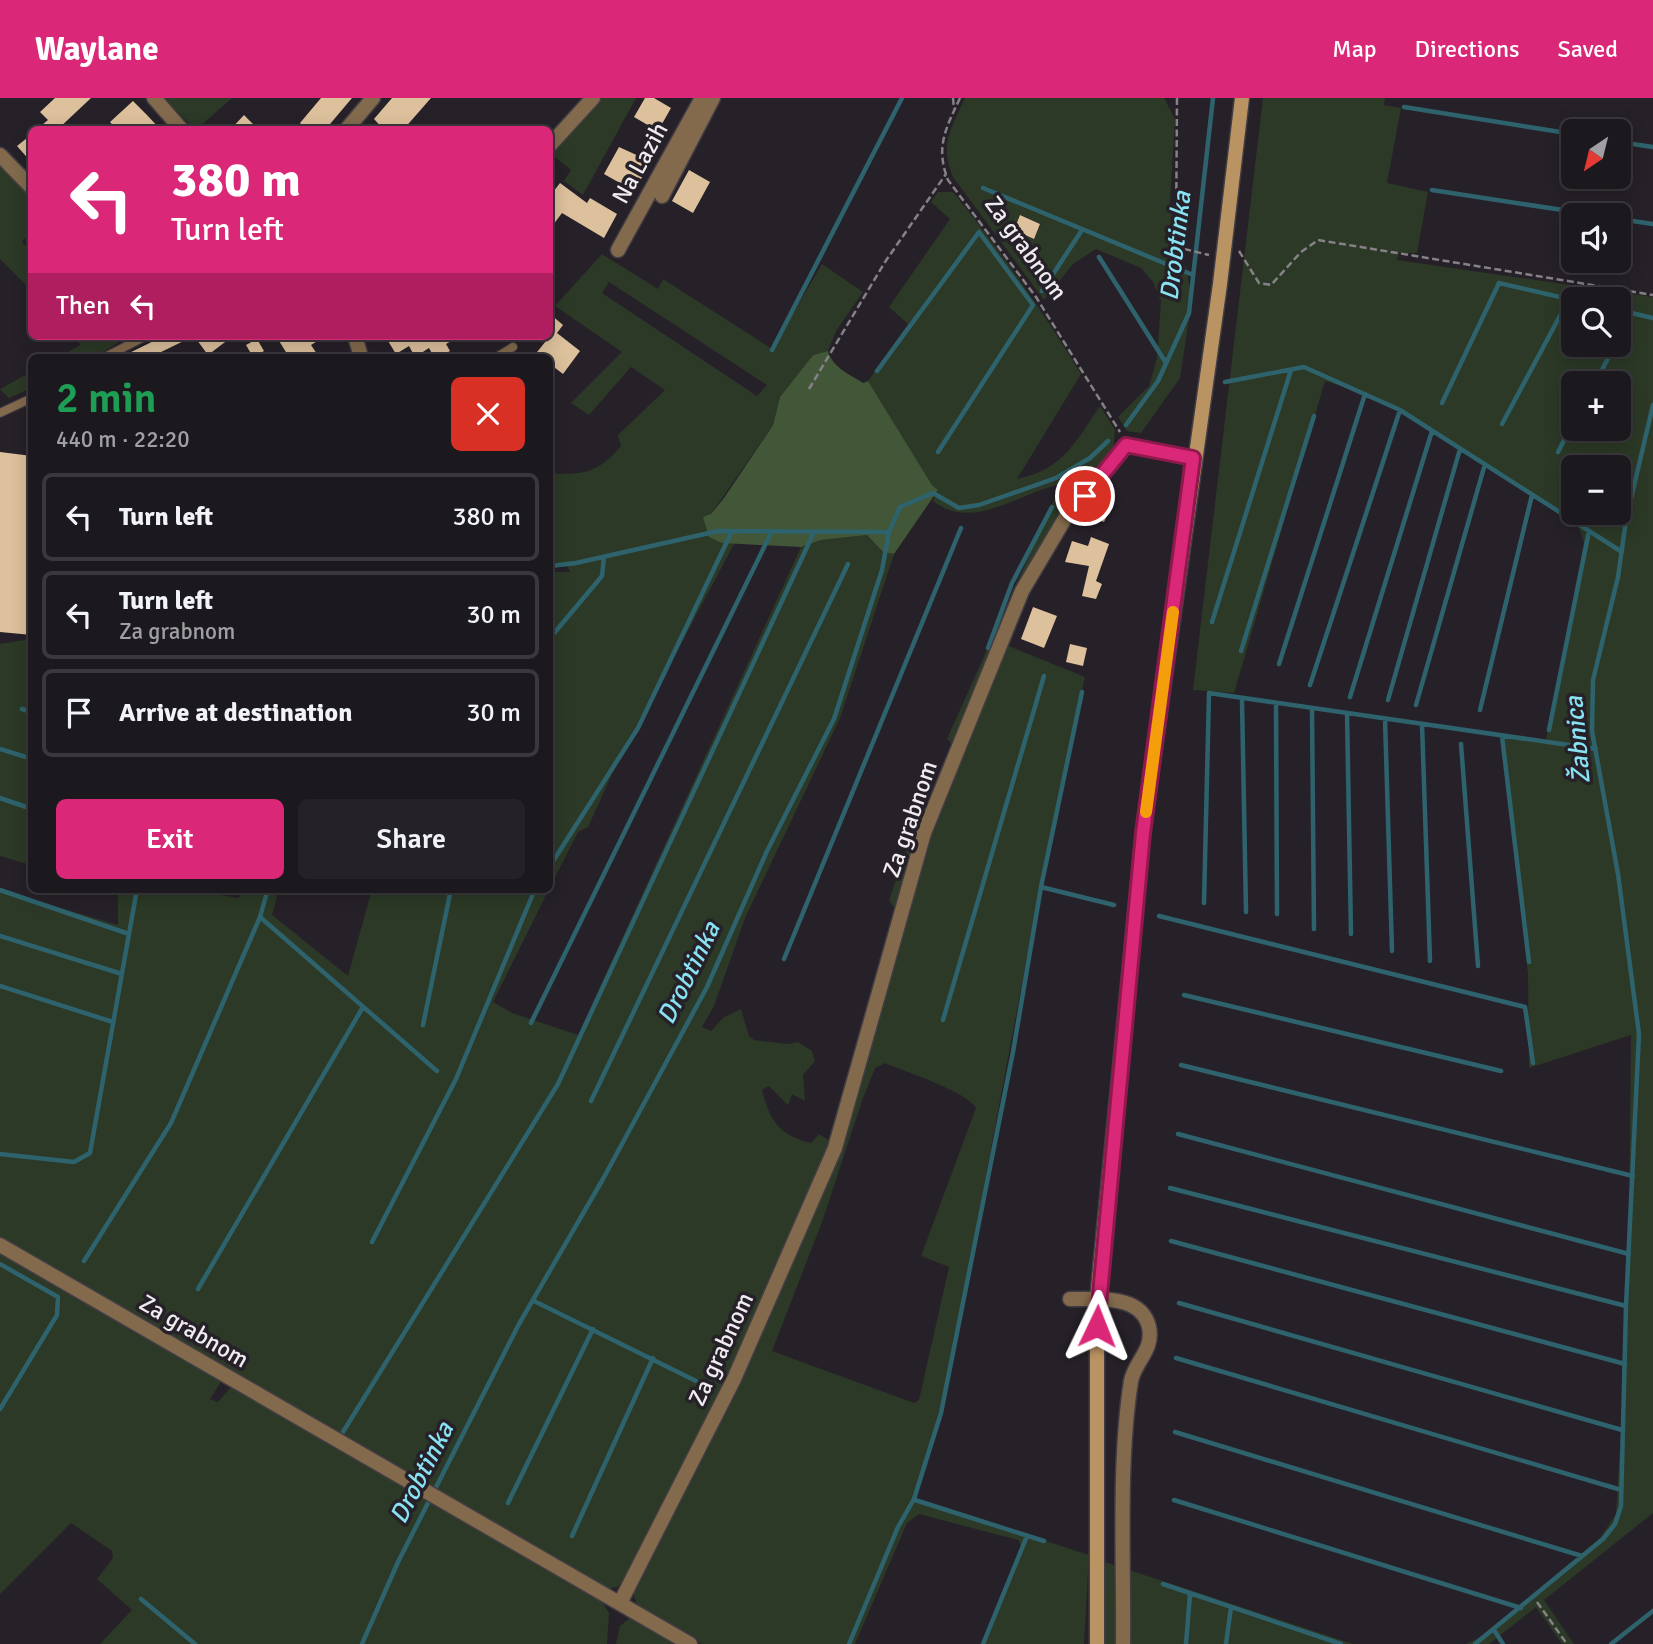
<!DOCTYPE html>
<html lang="en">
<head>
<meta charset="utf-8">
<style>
	:root { --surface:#1c191e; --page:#252227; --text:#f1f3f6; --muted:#a0a0a4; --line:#3a383c; --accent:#db2777 }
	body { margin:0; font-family:Signika,sans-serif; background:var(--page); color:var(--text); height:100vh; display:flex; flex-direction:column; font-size:26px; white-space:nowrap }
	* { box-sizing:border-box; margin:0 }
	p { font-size:23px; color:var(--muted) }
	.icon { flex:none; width:38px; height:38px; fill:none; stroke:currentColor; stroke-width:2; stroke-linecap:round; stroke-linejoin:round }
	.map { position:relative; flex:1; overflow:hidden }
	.side { position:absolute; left:28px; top:256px; width:525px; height:539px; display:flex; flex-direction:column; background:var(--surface); border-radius:10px; box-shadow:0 4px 18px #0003,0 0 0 2px var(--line) }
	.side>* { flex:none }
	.hud { position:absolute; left:28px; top:28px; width:525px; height:214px; border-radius:10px; box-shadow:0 4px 18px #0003,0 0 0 2px var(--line); background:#db2777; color:#fff; overflow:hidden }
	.needle { width:46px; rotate:215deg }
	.controls { position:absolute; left:1561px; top:21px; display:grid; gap:14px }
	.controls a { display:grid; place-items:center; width:70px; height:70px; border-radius:10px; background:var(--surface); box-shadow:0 4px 18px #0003,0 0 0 2px var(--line); font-size:35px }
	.pin { position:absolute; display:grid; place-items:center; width:60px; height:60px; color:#fff; margin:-30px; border:4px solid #fff; border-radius:50%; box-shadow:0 2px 7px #0007 }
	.me { position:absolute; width:77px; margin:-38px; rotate:2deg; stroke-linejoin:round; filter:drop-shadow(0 0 5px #0008) }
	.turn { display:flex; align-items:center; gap:24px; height:147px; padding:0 28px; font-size:32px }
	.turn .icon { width:91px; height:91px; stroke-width:2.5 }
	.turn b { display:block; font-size:49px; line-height:60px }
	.then { display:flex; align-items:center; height:66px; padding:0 28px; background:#0003; gap:14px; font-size:26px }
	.round { display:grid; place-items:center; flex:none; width:74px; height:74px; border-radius:10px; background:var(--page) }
	.headline { display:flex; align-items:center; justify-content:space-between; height:119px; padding:0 28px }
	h1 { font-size:42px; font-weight:600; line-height:52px; color:#1e9e55 }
	.primary-button { display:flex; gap:14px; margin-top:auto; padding:14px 28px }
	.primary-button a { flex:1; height:80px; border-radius:10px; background:var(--accent); color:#fff; font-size:28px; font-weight:600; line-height:80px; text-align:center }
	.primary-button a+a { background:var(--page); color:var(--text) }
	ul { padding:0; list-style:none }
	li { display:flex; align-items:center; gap:21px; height:88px; margin:0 14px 10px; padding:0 14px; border:4px solid var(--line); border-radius:10px }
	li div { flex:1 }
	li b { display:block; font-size:26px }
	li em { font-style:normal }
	header { display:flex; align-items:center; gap:42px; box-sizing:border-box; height:98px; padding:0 35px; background:var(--accent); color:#fff }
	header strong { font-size:33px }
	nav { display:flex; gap:38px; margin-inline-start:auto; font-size:24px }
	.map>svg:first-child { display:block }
	.green { fill:#2c3926; fill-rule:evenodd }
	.forest { fill:#415737 }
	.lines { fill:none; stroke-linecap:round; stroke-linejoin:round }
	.stream { stroke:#2e636d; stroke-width:4.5 }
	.building { fill:#ddc09c }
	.lane-casing { stroke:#423d44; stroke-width:10 }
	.street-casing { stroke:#423d44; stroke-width:17 }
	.secondary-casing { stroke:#423d44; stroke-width:17 }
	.path { stroke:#868187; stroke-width:2.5; stroke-dasharray:7 3.5; stroke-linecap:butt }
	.lane { stroke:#836a4d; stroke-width:8 }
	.street { stroke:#836a4d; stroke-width:14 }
	.secondary { stroke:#ba9362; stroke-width:14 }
	.route-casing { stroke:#8e194d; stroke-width:18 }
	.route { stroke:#db2777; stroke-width:12 }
	.slow { stroke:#f59e0b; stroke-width:12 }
	.labels { text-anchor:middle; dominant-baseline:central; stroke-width:7; stroke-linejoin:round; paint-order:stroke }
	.street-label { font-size:24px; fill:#efebf0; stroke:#262128 }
	.water-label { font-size:26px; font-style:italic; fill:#89e2f3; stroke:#262128 }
</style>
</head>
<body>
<header>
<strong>Waylane</strong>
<nav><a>Map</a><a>Directions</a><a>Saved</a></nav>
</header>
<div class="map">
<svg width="1653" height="1546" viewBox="0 0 1653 1546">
	<rect width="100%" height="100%" fill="#262128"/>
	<path class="green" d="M163,0H232L196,32Z
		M600,0H636L583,97L564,83L571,72L550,55Z
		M965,0H1164L1175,21L1170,105L1176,145L1186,170L1192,201L1180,280L1141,335L1127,333L1118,319L1149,288L1157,260L1161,203L1153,184L1141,170L1096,151L1073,166L1044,202L953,79C939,46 951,31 965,0ZM1021,117L1041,126L1033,141L1014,132Z
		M1263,0H1385L1384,7L1401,10L1387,85L1428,94L1417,155H1399L1397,162L1653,199V1415L1544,1502L1574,1546H1562L1536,1509L1489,1546H1466L1483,1538L1600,1440L1616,1416L1628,1219L1631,937L1529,970L1528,876L1500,637L1546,642L1584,444L1579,430C1503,379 1413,308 1325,283L1234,595L1193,592ZM1573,201H1619V247H1573ZM1573,285H1619V331H1573ZM1573,369H1619V415H1573Z
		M0,62L31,95V133L22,144L31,153V192L0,161Z
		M938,94H953C1000,152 1042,212 1081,276L1017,381C1063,372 1076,343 1100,308L1115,332L1113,353L1063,418L955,649L947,641L1061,386C1019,395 972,434 933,403L938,392L932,387L868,283L908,226L889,209L950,121L931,104Z
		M602,156L658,191L663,181L772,251L822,166L863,194L836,233L828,253L813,257L780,299L773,327L711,416L722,445L735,444L612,676L588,729L578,734L550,789V474H570L566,466L550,464V375C583,378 599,374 621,348L618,337L665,292L631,269L589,317L571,305L622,254L555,208ZM609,184L767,287L757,298L602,195Z
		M76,238H112L118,245L94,259H60L80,247Z
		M31,274V290L9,300L0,291Z
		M867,437L883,454L894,456L840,620L745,820L714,908L702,929L711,933L723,920L741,911L749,938L754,942L789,946L798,944L812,953L815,963L803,977L805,1003L792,996L788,1007L769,988L762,992C770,1023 779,1037 811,1045L819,1036L830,1043L726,1290L626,1481L617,1489L604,1491L0,1139V792L118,827V793L113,791H183L239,800L241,791H279L272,817L348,878L372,791H549L493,904L512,915L578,937L801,449L821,442Z
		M31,541H32L31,767L0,758V546Z
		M1006,547L1085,579L1036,811L949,1274L916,1401L1089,1457L1084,1546H984L1021,1448L1018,1442L919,1416L907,1425L855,1546H702L637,1506L633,1496L758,1244L856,998L930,739ZM885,965C905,974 966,993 976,1010L921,1158L949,1169L919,1302L914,1305L772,1253L822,1124L862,1003L875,970Z
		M917,715L928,717L896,812L889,803Z
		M0,1152L222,1282L210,1301L218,1304L232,1288L600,1500L609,1515L607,1546H100L132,1512L97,1481L113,1460L112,1453L71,1425L0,1496Z
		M1096,1461L1353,1546H1090Z
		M631,1519L682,1546H616L620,1528Z"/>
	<path class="forest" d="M828,253C832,269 849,276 863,285L868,283L932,387L938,392L894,456L883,454L867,437L821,442L801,449L722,445L709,439L703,419L711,416L724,400L773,327L780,299L813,257Z"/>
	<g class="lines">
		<path class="stream" d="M1404,9L1573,36
			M1619,44L1653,49
			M983,90L1193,177
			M1432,92L1595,117
			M1619,121L1653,126
			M1099,159L1166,265
			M1042,193L1082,132
			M1619,212L1653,220
			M1619,241L1632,215
			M772,252L902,0
			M877,273L979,134L1033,207L938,354
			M1225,284L1304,269L1400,312L1622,454
			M1595,285L1615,247
			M1442,305L1499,185L1573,202
			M1502,326L1569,201
			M1126,327L1158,283L1189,215L1213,0
			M1558,354L1573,325
			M550,468L576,465L718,433L889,434
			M1212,524L1291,272
			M550,540L602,478L604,459
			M988,550L1012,485L1052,409
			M1241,553L1314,318
			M1279,566L1365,296
			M1310,587L1400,312
			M1350,599L1432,333
			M1242,602L1246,814
			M1388,602L1460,351
			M1276,605L1277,816
			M1416,607L1485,366
			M1312,610L1314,831
			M22,611L32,614
			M1480,612L1532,397
			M1347,615L1351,836
			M1385,621L1392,853
			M1422,626L1430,863
			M1549,632L1589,433
			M1502,638L1529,864
			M1461,646L1478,868
			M0,651L32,661
			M0,700L32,711
			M550,768L638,630L732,433
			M1041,789L1114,807
			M0,792L129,836
			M1204,805L1209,595L1596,651
			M1159,818L1525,909L1533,965
			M260,819L437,973
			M0,838L122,876
			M784,861L961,430
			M0,888L113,924
			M1184,897L1501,973
			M943,922L1044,578
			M531,925L772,433
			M423,927L451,791
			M1181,967L1633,1078
			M591,1003L848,466
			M1178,1036L1629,1156
			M0,1056L74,1064L90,1055L137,791
			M1170,1090L1626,1208
			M1171,1143L1625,1266
			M372,1144L456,981L535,791
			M84,1163L171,1025L260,819L268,791
			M0,1166L58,1199L57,1217L0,1311
			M198,1191L363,909
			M534,1203L696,1283
			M1179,1205L1622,1332
			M1176,1260L1618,1391
			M343,1334L558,986L814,434
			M1175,1334L1582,1458
			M915,1402L1044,1443
			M1174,1402L1521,1510
			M508,1405L593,1231
			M572,1438L653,1260
			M1163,1486L1341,1546
			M141,1501L195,1546
			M1494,1532L1503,1546
			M362,1546L398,1464L519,1226L603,1081L707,889L767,753L834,621L882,472L889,434L900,409L933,395L959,410L979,407L1056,380L1090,360L1108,343
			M849,1546L898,1429L914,1401L941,1315L1013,954L1041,789L1082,594
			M983,1546L1027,1438
			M1186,1546L1190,1496
			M1226,1546L1231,1509
			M1475,1546L1603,1441L1615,1426L1621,1408L1626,1208L1639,936L1618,776L1592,633L1593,582L1618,479L1626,422L1653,307
			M1611,1546L1653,1513"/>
	</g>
	<path class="building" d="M55,0H91L57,32H36L48,22L40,14Z
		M321,0H352L325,32H307L300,25Z
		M392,0H431L403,32H384L374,21Z
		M645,0H654L671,10L658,33L634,19Z
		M133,3L146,16L161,32H117L110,24Z
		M244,17L259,32H230Z
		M32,36V65L17,48Z
		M619,49L643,60L642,62L649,67L634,93L604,76Z
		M689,72L710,84L693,115L672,103Z
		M560,85L587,105L590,100L617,116L604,140L562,115L550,131V98Z
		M1020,117L1040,126L1034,141L1014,132Z
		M550,216L563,227L557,235L580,253L563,276L550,266V259H533L550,238Z
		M164,238H194L159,255L161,259H121Z
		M194,238H233L208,257Z
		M276,238H325L311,247L319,259H289Z
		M385,238H460L446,246L450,253L439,259H434L429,250L415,259L409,248L396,256Z
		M257,241L264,253L253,259L246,247Z
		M0,354L32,358V537L0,534Z
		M1096,397L1113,404L1104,424L1088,417Z
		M1091,439L1109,446L1096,483L1102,486L1096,501L1082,498L1089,468L1065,464L1072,443L1088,448Z
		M1033,509L1057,518L1044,550L1021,541Z
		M1070,546L1087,550L1083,568L1066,564Z"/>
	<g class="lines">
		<g class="lane-casing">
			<path id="lane" d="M105,259L146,238
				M497,259L513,249
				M0,315L32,300"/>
		</g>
		<g class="street-casing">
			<path id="street" d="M154,0L182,32
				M346,32L373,0
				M550,47L593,0
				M0,57L32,90
				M662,98L713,0
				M618,152L702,0
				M355,238L361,259
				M0,1147L690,1546
				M1070,1201C1095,1202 1141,1195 1149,1229C1154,1252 1135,1263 1131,1283C1118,1366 1124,1462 1123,1546
				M620,1505L734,1281L835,1050L924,735L1022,493L1067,417L1126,347L1193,360"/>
		</g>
		<g class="secondary-casing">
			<path id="secondary" d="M1097,1546V1202L1143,735L1220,186L1242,0"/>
		</g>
		<path class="path" d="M953,0L954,11
			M960,0C946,30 935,49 948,82L1036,199L1120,334
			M1177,0L1176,149L1209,157
			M1239,153L1259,185L1271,187L1301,154L1318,142L1653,197
			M809,291L885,164L946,76
			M1537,1504L1567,1546"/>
		<use href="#lane" class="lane"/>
		<use href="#street" class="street"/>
		<use href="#secondary" class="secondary"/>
	</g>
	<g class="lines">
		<g class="route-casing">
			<path id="route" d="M1085,398L1126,347L1193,360L1143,735L1097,1228"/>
		</g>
		<use href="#route" class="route"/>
		<path class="slow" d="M1146,714L1173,514"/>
	</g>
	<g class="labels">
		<g class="street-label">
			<text transform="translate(640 65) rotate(-61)">Na Lazih</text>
			<text transform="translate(1026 150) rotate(54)">Za grabnom</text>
			<text transform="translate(910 721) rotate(-71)">Za grabnom</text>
			<text transform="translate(194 1233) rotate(30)">Za grabnom</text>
			<text transform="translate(721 1251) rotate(-65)">Za grabnom</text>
		</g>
		<g class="water-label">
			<text transform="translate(1176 148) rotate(-83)">Drobtinka</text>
			<text transform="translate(1578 642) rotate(-95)">Žabnica</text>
			<text transform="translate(689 875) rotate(-64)">Drobtinka</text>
			<text transform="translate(422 1375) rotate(-63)">Drobtinka</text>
		</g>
	</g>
</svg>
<div class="controls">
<a><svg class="needle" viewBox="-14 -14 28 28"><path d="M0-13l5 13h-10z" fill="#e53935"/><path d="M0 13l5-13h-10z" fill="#a0a0a4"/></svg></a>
<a><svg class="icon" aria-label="sound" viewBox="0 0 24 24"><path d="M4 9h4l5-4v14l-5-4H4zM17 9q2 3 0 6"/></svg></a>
<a><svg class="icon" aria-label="search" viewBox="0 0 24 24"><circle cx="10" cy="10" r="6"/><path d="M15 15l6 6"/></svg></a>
<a>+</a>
<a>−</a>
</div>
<div class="pin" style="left:1085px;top:398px;background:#d93025"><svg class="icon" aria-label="arrive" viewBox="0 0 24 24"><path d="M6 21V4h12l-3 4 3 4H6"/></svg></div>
<svg class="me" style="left:1097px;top:1228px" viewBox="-20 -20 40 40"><path d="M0-17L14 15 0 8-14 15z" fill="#db2777" stroke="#fff" stroke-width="4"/></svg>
<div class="hud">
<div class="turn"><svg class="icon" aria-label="left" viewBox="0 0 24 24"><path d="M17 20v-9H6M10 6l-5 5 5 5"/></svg><div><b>380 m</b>Turn left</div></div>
<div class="then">Then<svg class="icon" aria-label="left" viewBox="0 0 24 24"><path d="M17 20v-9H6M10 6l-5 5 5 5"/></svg></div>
</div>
<section class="side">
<div class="headline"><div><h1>2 min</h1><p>440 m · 22:20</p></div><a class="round" style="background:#d93025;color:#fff"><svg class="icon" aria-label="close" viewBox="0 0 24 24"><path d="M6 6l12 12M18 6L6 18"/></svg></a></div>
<ul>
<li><svg class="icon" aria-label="left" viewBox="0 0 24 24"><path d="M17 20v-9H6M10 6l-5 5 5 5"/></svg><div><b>Turn left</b></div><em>380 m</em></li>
<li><svg class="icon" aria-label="left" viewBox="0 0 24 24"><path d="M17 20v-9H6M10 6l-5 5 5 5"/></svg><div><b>Turn left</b><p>Za grabnom</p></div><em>30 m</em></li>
<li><svg class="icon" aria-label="arrive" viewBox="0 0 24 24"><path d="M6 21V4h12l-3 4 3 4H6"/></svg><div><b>Arrive at destination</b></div><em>30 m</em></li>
</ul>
<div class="primary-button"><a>Exit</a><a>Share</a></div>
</section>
</div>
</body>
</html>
